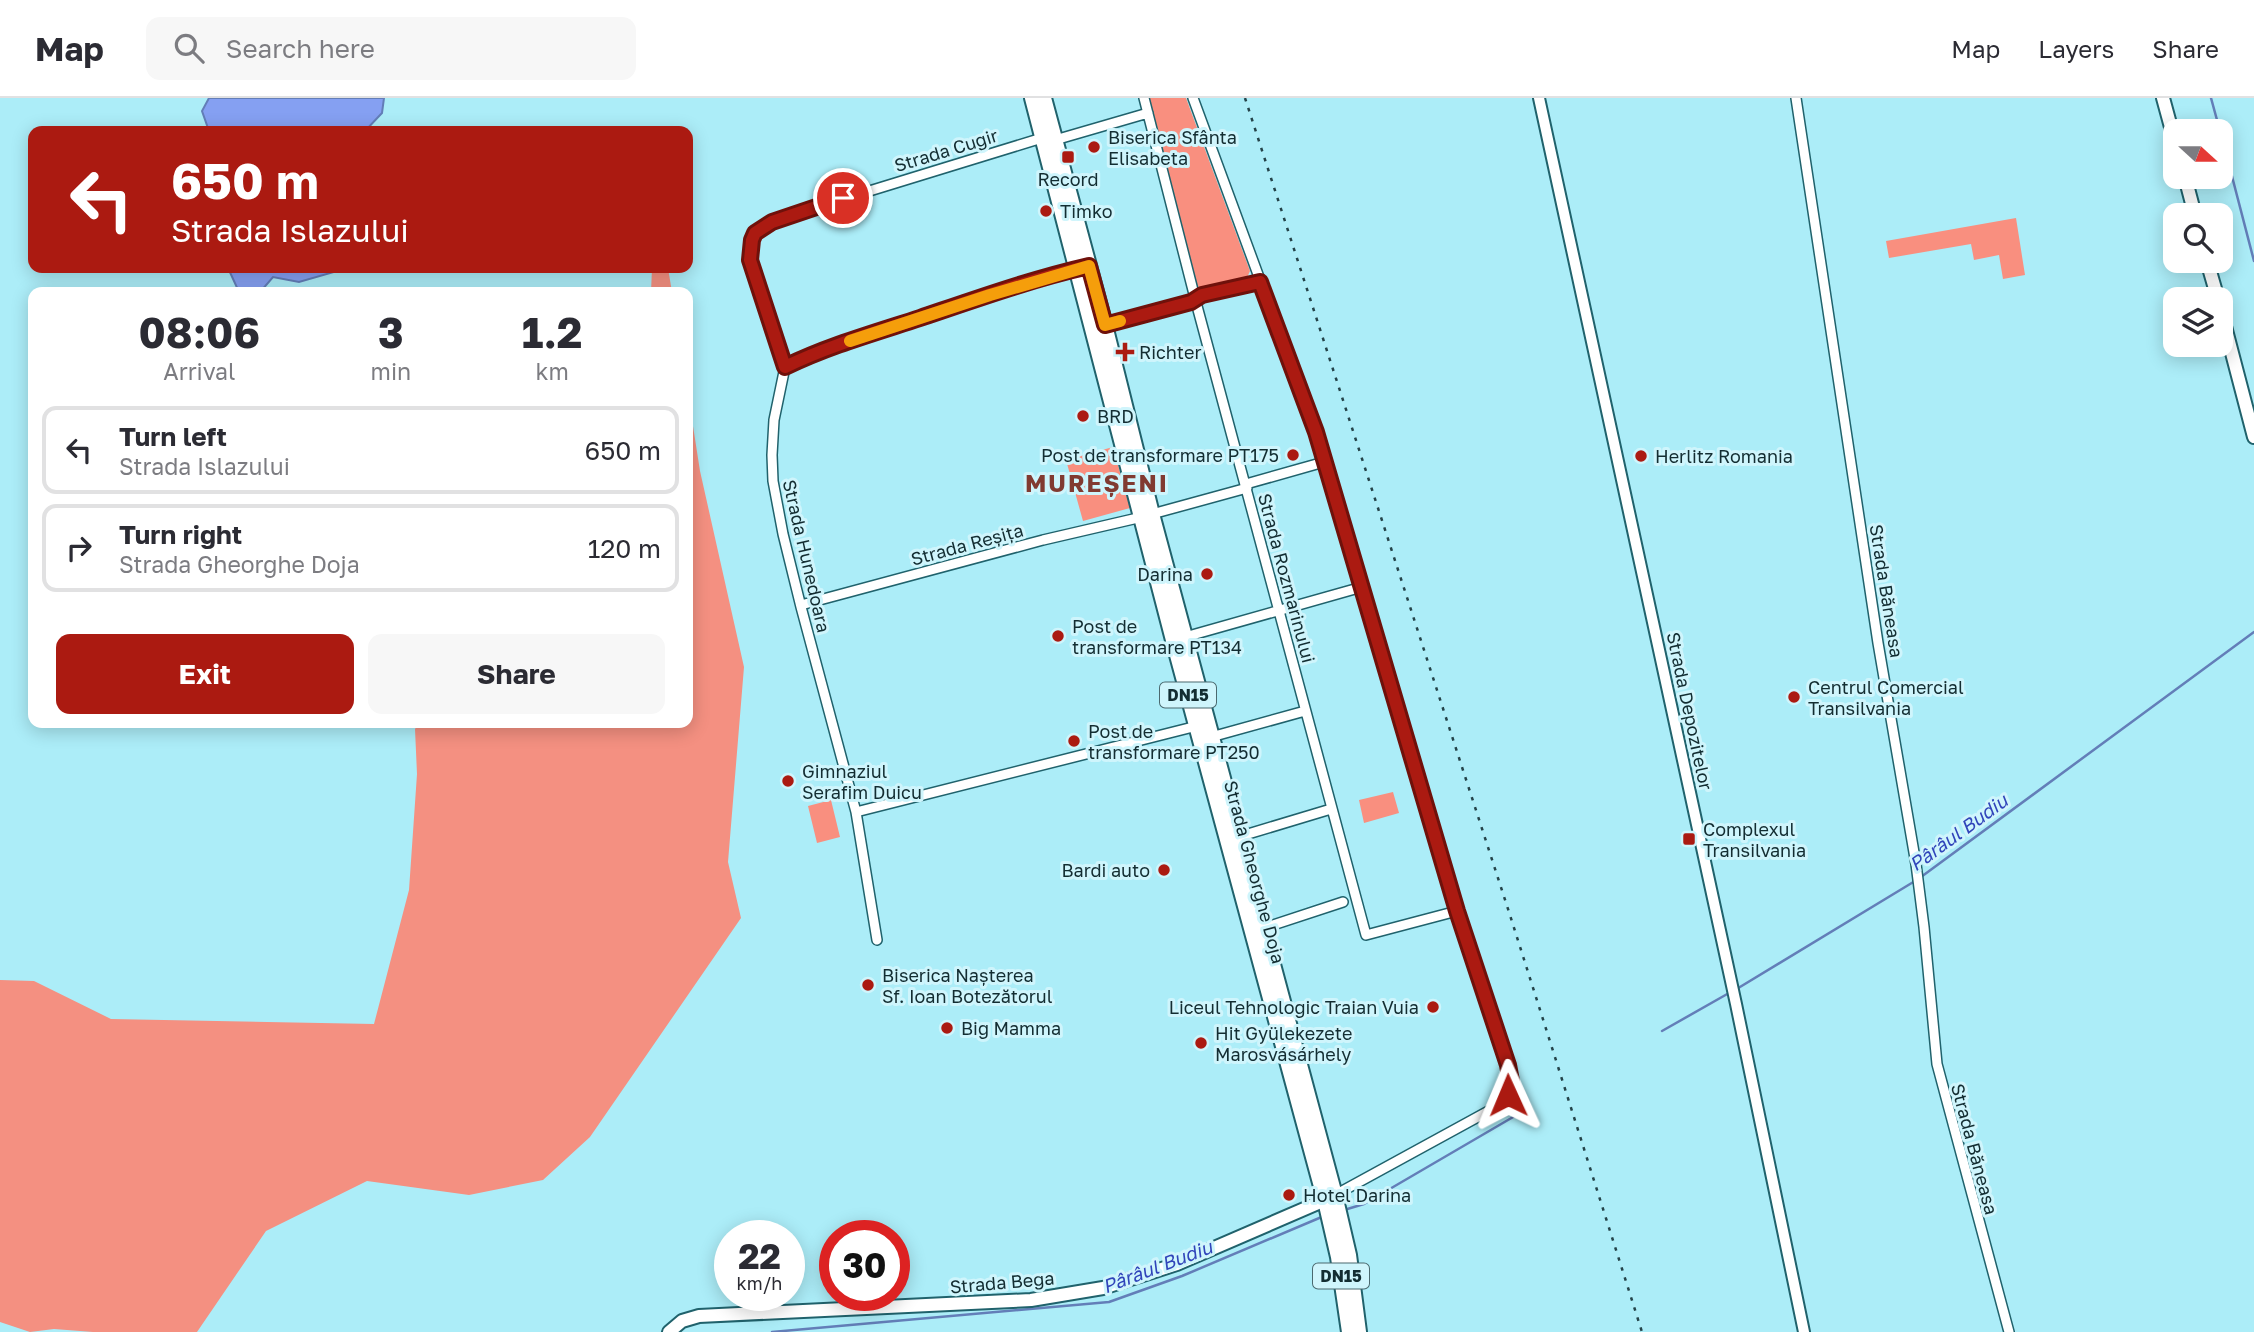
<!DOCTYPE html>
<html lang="en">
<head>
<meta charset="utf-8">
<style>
	:root { --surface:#fff; --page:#f7f7f7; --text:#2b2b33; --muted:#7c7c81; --line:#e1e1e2; --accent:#ab1a11 }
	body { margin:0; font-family:"Golos Text",sans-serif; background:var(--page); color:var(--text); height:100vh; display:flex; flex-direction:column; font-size:26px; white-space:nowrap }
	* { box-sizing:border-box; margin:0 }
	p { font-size:23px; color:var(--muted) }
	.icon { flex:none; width:38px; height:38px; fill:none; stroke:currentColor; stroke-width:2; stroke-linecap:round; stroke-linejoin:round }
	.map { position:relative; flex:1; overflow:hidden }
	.panel { position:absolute; left:28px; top:189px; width:665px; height:441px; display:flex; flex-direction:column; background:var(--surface); border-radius:14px; box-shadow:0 4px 18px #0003 }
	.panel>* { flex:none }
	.guide { position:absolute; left:28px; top:28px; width:665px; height:147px; border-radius:14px; box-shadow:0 4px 18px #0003; background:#ab1a11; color:#fff; overflow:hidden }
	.needle { width:46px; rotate:111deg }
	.buttons { position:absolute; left:2163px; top:21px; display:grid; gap:14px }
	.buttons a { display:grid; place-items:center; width:70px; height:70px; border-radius:14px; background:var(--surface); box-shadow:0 4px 18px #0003; font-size:35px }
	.speed { position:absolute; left:714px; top:1122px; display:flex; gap:14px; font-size:35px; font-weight:700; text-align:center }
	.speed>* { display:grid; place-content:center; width:91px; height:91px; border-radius:50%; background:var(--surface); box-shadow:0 4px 18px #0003; line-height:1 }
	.speed small { font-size:18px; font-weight:400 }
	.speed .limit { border:10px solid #d22; background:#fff; color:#111 }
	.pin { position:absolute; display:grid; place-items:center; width:60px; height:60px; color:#fff; margin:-30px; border:4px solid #fff; border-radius:50%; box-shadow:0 2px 7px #0007 }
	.me { position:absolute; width:77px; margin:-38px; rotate:359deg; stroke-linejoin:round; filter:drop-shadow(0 0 5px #0008) }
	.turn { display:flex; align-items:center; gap:24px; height:147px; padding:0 28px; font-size:32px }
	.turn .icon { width:91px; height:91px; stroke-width:2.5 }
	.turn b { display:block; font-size:49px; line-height:60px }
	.eta { display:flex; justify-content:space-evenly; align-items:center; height:119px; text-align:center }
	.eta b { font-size:42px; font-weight:700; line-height:49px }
	.primary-button { display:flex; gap:14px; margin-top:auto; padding:14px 28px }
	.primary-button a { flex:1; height:80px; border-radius:14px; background:var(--accent); color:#fff; font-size:28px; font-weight:700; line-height:80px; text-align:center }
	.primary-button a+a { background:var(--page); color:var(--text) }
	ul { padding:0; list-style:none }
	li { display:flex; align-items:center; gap:21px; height:88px; margin:0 14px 10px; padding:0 14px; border:4px solid var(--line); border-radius:14px }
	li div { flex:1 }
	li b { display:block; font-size:26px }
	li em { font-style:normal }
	header { display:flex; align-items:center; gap:42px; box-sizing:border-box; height:98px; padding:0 35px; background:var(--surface); border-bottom:2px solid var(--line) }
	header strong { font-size:33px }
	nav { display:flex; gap:38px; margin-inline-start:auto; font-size:24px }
	.search { width:490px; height:63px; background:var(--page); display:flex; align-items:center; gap:18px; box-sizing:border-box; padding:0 24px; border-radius:14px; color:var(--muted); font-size:26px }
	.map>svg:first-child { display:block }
	.green { fill:#f98f7f }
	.forest { fill:#f49081 }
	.water { fill:#85a0f2; stroke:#637eb8; stroke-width:2 }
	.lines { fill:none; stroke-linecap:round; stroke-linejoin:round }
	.stream { stroke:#637eb8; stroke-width:2.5 }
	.minor-casing { stroke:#20626c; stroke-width:12 }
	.tertiary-casing { stroke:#20626c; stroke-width:14 }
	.secondary-casing { stroke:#20626c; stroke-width:16 }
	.primary-casing { stroke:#20626c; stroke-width:18 }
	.minor { stroke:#fff; stroke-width:9 }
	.tertiary { stroke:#fff; stroke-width:10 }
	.secondary { stroke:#fff; stroke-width:12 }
	.primary { stroke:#fff; stroke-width:14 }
	.rail { stroke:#244349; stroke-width:2.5; stroke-dasharray:3.5 7; stroke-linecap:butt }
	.route-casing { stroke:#6f110b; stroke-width:18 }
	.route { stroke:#ab1a11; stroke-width:12 }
	.slow { stroke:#f59e0b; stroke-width:12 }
	.poi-dot { fill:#ab1a11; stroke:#cff5fc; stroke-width:2.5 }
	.labels { text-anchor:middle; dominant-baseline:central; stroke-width:6; stroke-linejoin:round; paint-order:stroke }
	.shield { fill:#cff5fc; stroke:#4b696f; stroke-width:2 }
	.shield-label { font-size:16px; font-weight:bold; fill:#132d32 }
	.poi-label { font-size:18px; fill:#132d32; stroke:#cff5fc; text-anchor:start }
	.street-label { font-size:18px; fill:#132d32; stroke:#cff5fc }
	.water-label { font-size:19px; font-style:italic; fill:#3044ba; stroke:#cff5fc }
	.district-label { font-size:24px; font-weight:bold; letter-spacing:2px; fill:#813a31; stroke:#cff5fc }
</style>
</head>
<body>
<header>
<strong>Map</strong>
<div class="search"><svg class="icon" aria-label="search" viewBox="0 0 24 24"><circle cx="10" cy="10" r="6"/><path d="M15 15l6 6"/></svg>Search here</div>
<nav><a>Map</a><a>Layers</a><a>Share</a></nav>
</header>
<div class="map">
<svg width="2254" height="1234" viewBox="0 0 2254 1234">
	<rect width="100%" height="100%" fill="#acedf8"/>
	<path class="green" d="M1148,0H1186L1250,173L1246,182C1231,186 1207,198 1195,186Z
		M2016,120L2025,177L2003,181L1999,157L1974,162L1971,146L1889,160L1886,143Z
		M1113,349L1130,410L1083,423L1066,362Z
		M1393,694L1399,715L1364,725L1359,702Z
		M831,702L840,739L817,745L808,708Z"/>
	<path class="forest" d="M652,170H668L672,194H651Z
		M688,296L700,373L744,569L728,764L741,820L590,1039L543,1082L469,1097L367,1083L266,1133L197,1234H93L54,1231L30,1234L0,1224V882L34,883L111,921L374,926L409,792L417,676L415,631L419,625H688Z"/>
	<path class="water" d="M209,0H384L382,15L365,33H209L202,13Z
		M228,170H336L334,174L299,184L273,179L261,193L263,194H239Z"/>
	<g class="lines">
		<path class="stream" d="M2211,0L2220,33
			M2221,36L2254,163
			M1921,779L2254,534
			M1735,892L1915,783
			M1662,933L1729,895
			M1344,1112L1364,1106L1520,1015
			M772,1234L1109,1204L1182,1178L1324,1118"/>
		<g class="minor-casing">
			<path id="minor" d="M1144,0L1197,208L1366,837L1457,813
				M1193,0L1316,334L1457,813L1508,967C1512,988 1511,994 1496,1009L1335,1097
				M1796,0L1878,545L1916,766L1924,829L1937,966L2009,1234
				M1055,42L1148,15
				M1105,227L1191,204L1202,197L1260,184
				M785,269C829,248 875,235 921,219C974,202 1027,183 1081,170
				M1246,386L1324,364
				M1152,416L1247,390
				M801,507L1043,442L1142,419
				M1185,539L1362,489
				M1211,639L1305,613
				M856,714L1197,628
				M1238,739L1331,711
				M1261,831L1343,804
				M877,842L856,714L801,509L783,436L773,383L772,357L774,322L785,269L750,161L752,142L755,135L775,122L1042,40"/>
		</g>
		<g class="tertiary-casing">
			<path id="tertiary" d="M1539,0L1736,906L1804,1234"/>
		</g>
		<g class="secondary-casing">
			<path id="secondary" d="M2163,0L2175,44
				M2185,79L2195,117
				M2207,163L2218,201
				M2221,213L2254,339
				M669,1234L682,1223L699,1218L1031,1202L1103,1190L1177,1166L1332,1099"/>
		</g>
		<g class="primary-casing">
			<path id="primary" d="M1032,0L1174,546L1326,1107L1338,1159L1349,1234
				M1044,0L1105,227L1152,416L1335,1097L1349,1157L1359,1234"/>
		</g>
		<use href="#minor" class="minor"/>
		<use href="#tertiary" class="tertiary"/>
		<use href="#secondary" class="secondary"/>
		<use href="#primary" class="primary"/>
		<path class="rail" d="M1245,0L1509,814L1642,1234"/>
	</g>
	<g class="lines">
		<g class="route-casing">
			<path id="route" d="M843,100L772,124L755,135L752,142L750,162L785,269C828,248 874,235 920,220C976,201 1032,181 1089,168L1105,227L1191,204L1202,197L1260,184L1316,334L1457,813L1508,967L1511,983L1508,997"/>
		</g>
		<use href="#route" class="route"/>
		<path class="slow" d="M850,243L990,197L1089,168L1105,227L1120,223"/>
	</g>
	<g class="poi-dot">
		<circle cx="1094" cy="49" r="7"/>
		<rect x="1061" y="52" width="14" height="14" rx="3.5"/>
		<circle cx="1046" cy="113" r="7"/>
		<path d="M1121.5 243.5h7v7h7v7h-7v7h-7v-7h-7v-7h7z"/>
		<circle cx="1083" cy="318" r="7"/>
		<circle cx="1293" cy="357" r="7"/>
		<circle cx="1641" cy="358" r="7"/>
		<circle cx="1207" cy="476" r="7"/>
		<circle cx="1058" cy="538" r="7"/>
		<circle cx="1794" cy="599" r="7"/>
		<circle cx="1074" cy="643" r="7"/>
		<circle cx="788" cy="683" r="7"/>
		<rect x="1682" y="734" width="14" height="14" rx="3.5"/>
		<circle cx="1164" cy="772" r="7"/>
		<circle cx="868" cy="887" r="7"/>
		<circle cx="1433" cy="909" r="7"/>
		<circle cx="947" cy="930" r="7"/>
		<circle cx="1201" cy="945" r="7"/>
		<circle cx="1289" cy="1097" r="7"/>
	</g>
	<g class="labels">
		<g class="shield">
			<rect x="1160" y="584.5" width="56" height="25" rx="5"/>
			<rect x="1313" y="1165.5" width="56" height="25" rx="5"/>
		</g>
		<g class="shield-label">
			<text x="1188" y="597">DN15</text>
			<text x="1341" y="1178">DN15</text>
		</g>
		<g class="poi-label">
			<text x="1108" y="39">Biserica Sfânta<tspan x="1108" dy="21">Elisabeta</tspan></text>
			<text x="1068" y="81" text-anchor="middle">Record</text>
			<text x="1060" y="113">Timko</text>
			<text x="1139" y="254">Richter</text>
			<text x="1097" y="318">BRD</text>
			<text x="1279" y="357" text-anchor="end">Post de transformare PT175</text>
			<text x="1655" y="358">Herlitz Romania</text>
			<text x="1193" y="476" text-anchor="end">Darina</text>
			<text x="1072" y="528">Post de<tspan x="1072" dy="21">transformare PT134</tspan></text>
			<text x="1808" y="589">Centrul Comercial<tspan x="1808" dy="21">Transilvania</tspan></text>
			<text x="1088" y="633">Post de<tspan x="1088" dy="21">transformare PT250</tspan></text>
			<text x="802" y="673">Gimnaziul<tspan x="802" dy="21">Serafim Duicu</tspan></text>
			<text x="1703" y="731">Complexul<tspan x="1703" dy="21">Transilvania</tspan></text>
			<text x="1150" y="772" text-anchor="end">Bardi auto</text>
			<text x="882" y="877">Biserica Nașterea<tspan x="882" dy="21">Sf. Ioan Botezătorul</tspan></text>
			<text x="1419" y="909" text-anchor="end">Liceul Tehnologic Traian Vuia</text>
			<text x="961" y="930">Big Mamma</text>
			<text x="1215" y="935">Hit Gyülekezete<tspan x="1215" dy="21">Marosvásárhely</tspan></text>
			<text x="1303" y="1097">Hotel Darina</text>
		</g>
		<g class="street-label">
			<text transform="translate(946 52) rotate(-17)">Strada Cugir</text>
			<text transform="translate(967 446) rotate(-15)">Strada Reșița</text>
			<text transform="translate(807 458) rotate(77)">Strada Hunedoara</text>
			<text transform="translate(1287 480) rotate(75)">Strada Rozmarinului</text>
			<text transform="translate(1887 493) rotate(81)">Strada Băneasa</text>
			<text transform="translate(1690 613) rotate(78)">Strada Depozitelor</text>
			<text transform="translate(1255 774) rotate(75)">Strada Gheorghe Doja</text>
			<text transform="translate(1975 1051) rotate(75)">Strada Băneasa</text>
			<text transform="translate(1002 1184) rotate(-5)">Strada Bega</text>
		</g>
		<g class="water-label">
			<text transform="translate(1958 734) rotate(-36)">Pârâul Budiu</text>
			<text transform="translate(1157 1168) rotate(-21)">Pârâul Budiu</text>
		</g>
		<g class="district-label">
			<text x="1097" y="384">MUREȘENI</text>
		</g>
	</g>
</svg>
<div class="buttons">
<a><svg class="needle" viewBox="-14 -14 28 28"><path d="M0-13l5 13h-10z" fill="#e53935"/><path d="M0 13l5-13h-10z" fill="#7c7c81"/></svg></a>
<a><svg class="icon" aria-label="search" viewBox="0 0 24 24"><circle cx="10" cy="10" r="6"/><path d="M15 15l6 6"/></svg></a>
<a><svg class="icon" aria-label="layers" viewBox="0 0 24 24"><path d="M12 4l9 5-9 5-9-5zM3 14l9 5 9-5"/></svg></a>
</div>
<div class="speed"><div>22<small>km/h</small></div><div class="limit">30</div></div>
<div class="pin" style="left:843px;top:100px;background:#d93025"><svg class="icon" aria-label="arrive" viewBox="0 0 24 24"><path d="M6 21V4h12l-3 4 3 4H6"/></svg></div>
<svg class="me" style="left:1508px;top:997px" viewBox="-20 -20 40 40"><path d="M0-17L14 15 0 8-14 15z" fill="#ab1a11" stroke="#fff" stroke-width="4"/></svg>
<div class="guide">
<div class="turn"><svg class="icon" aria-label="left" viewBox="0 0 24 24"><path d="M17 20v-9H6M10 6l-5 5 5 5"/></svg><div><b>650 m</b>Strada Islazului</div></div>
</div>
<section class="panel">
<div class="eta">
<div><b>08:06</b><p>Arrival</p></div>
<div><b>3</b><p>min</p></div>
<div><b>1.2</b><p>km</p></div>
</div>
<ul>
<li><svg class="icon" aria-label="left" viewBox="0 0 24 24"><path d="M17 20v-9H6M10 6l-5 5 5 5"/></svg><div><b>Turn left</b><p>Strada Islazului</p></div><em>650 m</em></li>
<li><svg class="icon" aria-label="right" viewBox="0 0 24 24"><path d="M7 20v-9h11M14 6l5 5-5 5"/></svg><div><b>Turn right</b><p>Strada Gheorghe Doja</p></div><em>120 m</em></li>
</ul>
<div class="primary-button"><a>Exit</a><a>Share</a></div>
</section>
</div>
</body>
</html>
